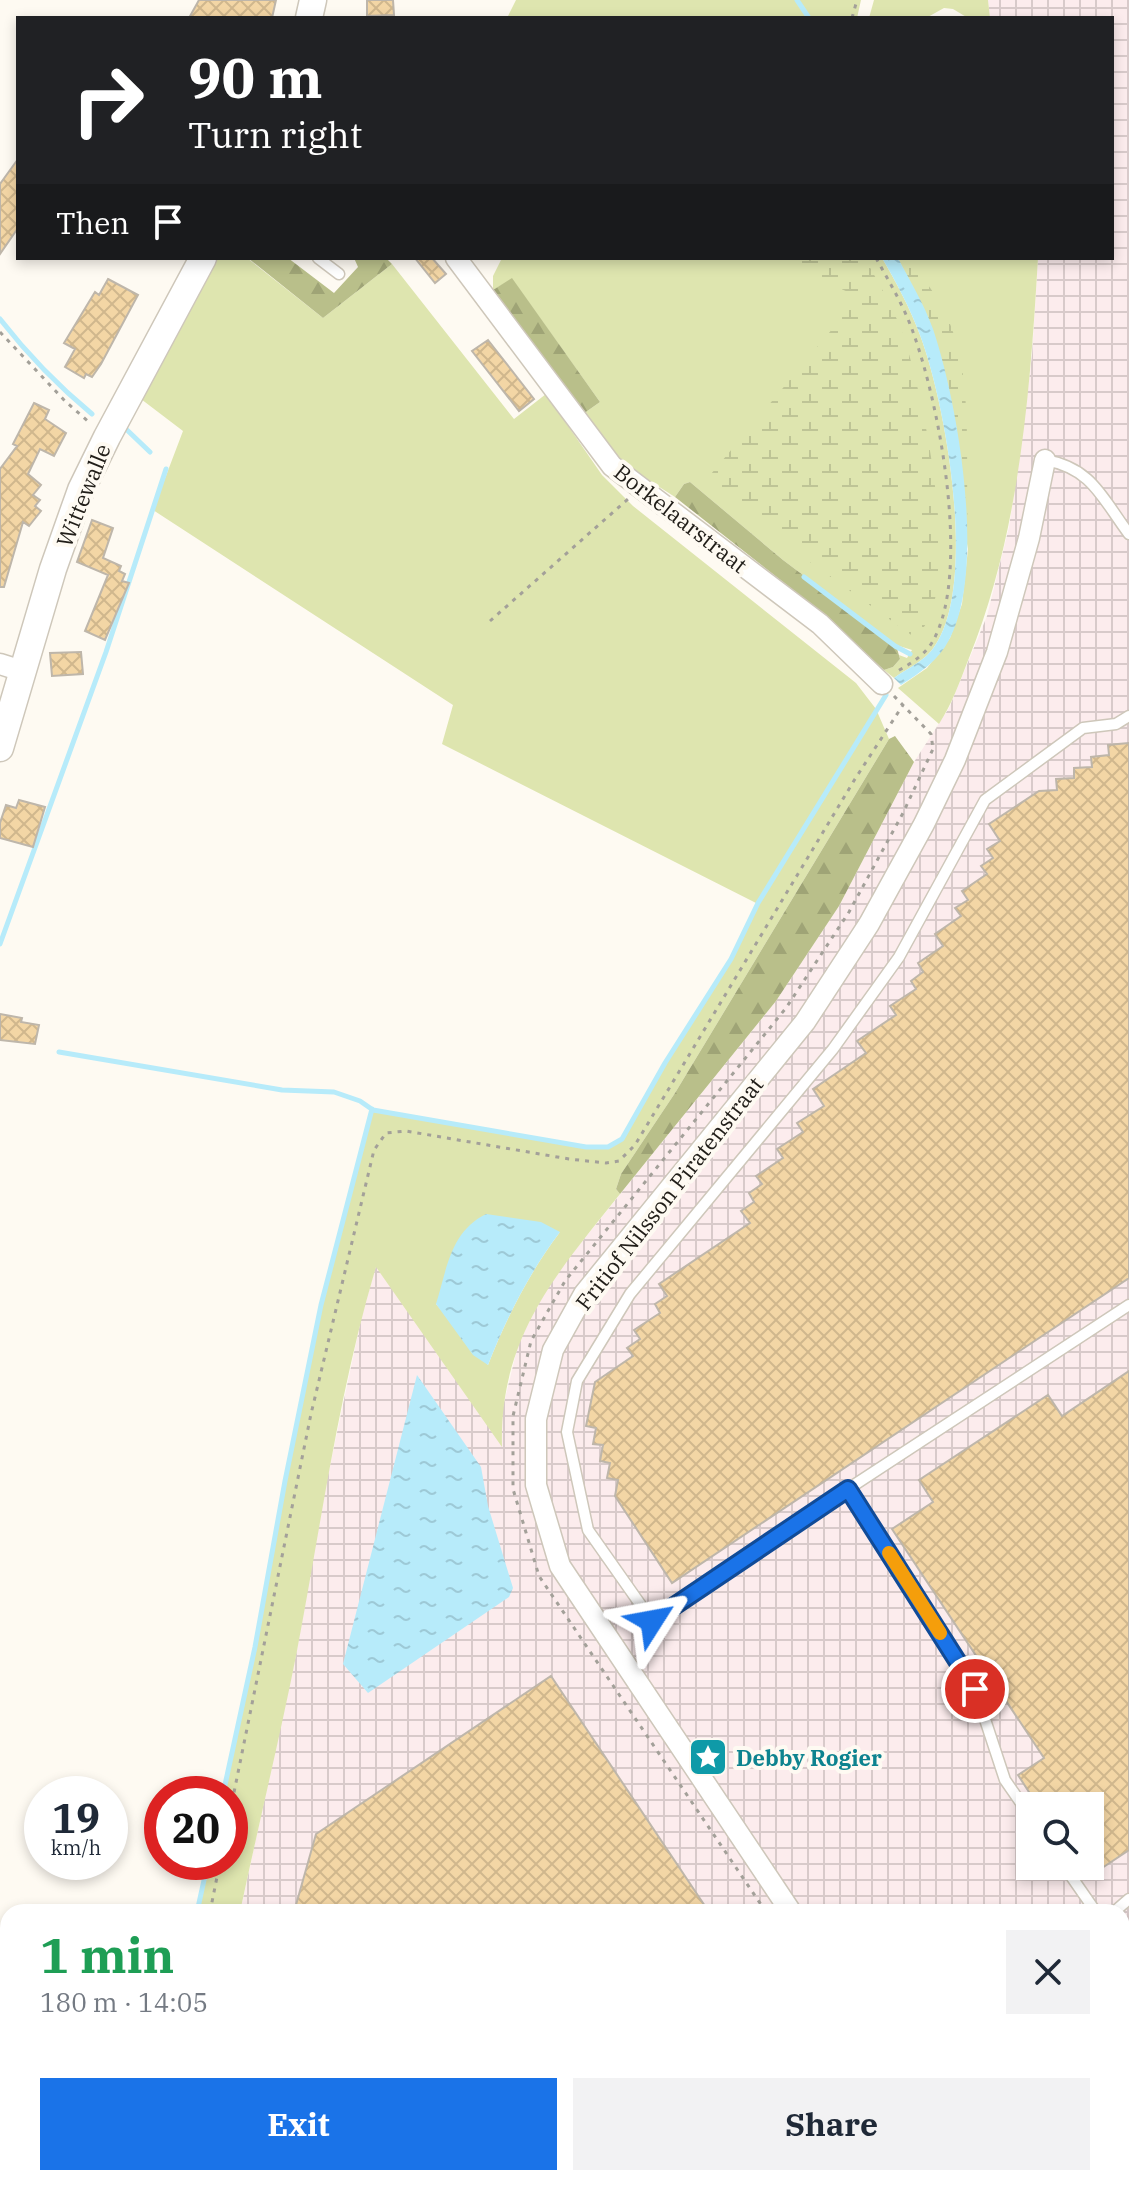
<!DOCTYPE html>
<html lang="en">
<head>
<meta charset="utf-8">
<style>
	:root { --surface:#fff; --page:#f2f2f3; --text:#1f2937; --muted:#747a83; --accent:#1a73e8 }
	body { margin:0; font-family:"IBM Plex Serif",serif; background:var(--page); color:var(--text); height:100vh; display:flex; flex-direction:column; font-size:30px; white-space:nowrap }
	* { box-sizing:border-box; margin:0 }
	p { font-size:26px; color:var(--muted) }
	.icon { flex:none; width:44px; height:44px; fill:none; stroke:currentColor; stroke-width:2; stroke-linecap:round; stroke-linejoin:round }
	.map { position:relative; flex:1; overflow:hidden }
	.side { position:absolute; left:0px; top:1904px; width:1130px; height:282px; display:flex; flex-direction:column; background:var(--surface); border-radius:24px 24px 0 0; box-shadow:0 4px 12px #0003 }
	.side>* { flex:none }
	.hud { position:absolute; left:16px; top:16px; width:1098px; height:244px; border-radius:0px; box-shadow:0 4px 12px #0003; background:#202124; color:#fff; overflow:hidden }
	.buttons { position:absolute; left:1016px; top:1792px; display:grid; gap:16px }
	.buttons a { display:grid; place-items:center; width:88px; height:88px; border-radius:0px; background:var(--surface); box-shadow:0 4px 12px #0003; font-size:40px }
	.speed { position:absolute; left:24px; top:1776px; display:flex; gap:16px; font-size:40px; font-weight:700; text-align:center }
	.speed>* { display:grid; place-content:center; width:104px; height:104px; border-radius:50%; background:var(--surface); box-shadow:0 4px 12px #0003; line-height:1 }
	.speed small { font-size:20px; font-weight:400 }
	.speed .limit { border:12px solid #d22; background:#fff; color:#111 }
	.pin { position:absolute; display:grid; place-items:center; width:68px; height:68px; color:#fff; margin:-34px; border:4px solid #fff; border-radius:50%; box-shadow:0 2px 8px #0007 }
	.me { position:absolute; width:88px; margin:-44px; rotate:56deg; stroke-linejoin:round; filter:drop-shadow(0 0 6px #0008) }
	.turn { display:flex; align-items:center; gap:28px; height:168px; padding:0 40px; font-size:36px }
	.turn .icon { width:104px; height:104px; stroke-width:2.5 }
	.turn b { display:block; font-size:56px; line-height:68px }
	.then { display:flex; align-items:center; height:76px; padding:0 40px; background:#0003; gap:16px; font-size:30px }
	.round { display:grid; place-items:center; flex:none; width:84px; height:84px; border-radius:0px; background:var(--page) }
	.summary { display:flex; align-items:center; justify-content:space-between; height:136px; padding:0 40px }
	h1 { font-size:48px; font-weight:700; line-height:60px; color:#1e9e55 }
	.button { display:flex; gap:16px; margin-top:auto; padding:16px 40px }
	.button a { flex:1; height:92px; border-radius:0px; background:var(--accent); color:#fff; font-size:32px; font-weight:700; line-height:92px; text-align:center }
	.button a+a { background:var(--page); color:var(--text) }
	.map>svg:first-child { display:block }
	.industrial { fill:url(#industrial-grid); fill-rule:evenodd }
	.green { fill:#dee5af; fill-rule:evenodd }
	.forest { fill:url(#forest-firs) }
	.wetland { fill:url(#wetland-marsh) }
	.water { fill:url(#water-ripples) }
	.lines { fill:none; stroke-linecap:round; stroke-linejoin:round }
	.stream { stroke:#b7ebfa; stroke-width:5 }
	.building { fill:url(#building-cross-hatch); stroke:#beb6aa; stroke-width:2 }
	.service-casing { stroke:#cec7ba; stroke-width:13 }
	.minor-casing { stroke:#cec7ba; stroke-width:23 }
	.tertiary-casing { stroke:#cec7ba; stroke-width:29 }
	.path { stroke:#a3a099; stroke-width:3; stroke-dasharray:4 6; stroke-linecap:butt }
	.service { stroke:#fff; stroke-width:10 }
	.minor { stroke:#fff; stroke-width:20 }
	.tertiary { stroke:#fff; stroke-width:26 }
	.route-casing { stroke:#114b97; stroke-width:20 }
	.route { stroke:#1a73e8; stroke-width:14 }
	.slow { stroke:#f59e0b; stroke-width:14 }
	.labels { text-anchor:middle; dominant-baseline:central; stroke-width:8; stroke-linejoin:round; paint-order:stroke }
	.street-label { font-size:22px; fill:#201d18; stroke:#fefaf2 }
	.culture-label { font-size:22px; font-weight:bold; fill:#0d838f; stroke:#fefaf2; text-anchor:start }
</style>
</head>
<body>
<div class="map">
<svg width="1129" height="2185" viewBox="0 0 1129 2185">
	<defs>
		<pattern id="industrial-grid" width="8" height="8" patternUnits="userSpaceOnUse" patternTransform="scale(2)"><rect width="8" height="8" fill="#fceced"/><path d="M0 4h8M4 0v8" fill="none" stroke="#d8caca"/></pattern>
		<pattern id="forest-firs" width="22" height="20" patternUnits="userSpaceOnUse" patternTransform="scale(2)"><rect width="22" height="20" fill="#b9bf8a"/><path d="M5 1l3.5 6h-7zM16 11l3.5 6h-7z" fill="#9fa476"/></pattern>
		<pattern id="wetland-marsh" width="20" height="14" patternUnits="userSpaceOnUse" patternTransform="scale(2)"><rect width="20" height="14" fill="#dee5af"/><path d="M1 5h8M5 5V1M11 12h8M15 12V8" fill="none" stroke="#bec496"/></pattern>
		<pattern id="water-ripples" width="26" height="14" patternUnits="userSpaceOnUse" patternTransform="scale(2)"><rect width="26" height="14" fill="#b7ebfa"/><path d="M2 4q2-2 4 0t4 0M15 11q2-2 4 0t4 0" fill="none" stroke="#9dc9d6"/></pattern>
		<pattern id="building-cross-hatch" width="8" height="8" patternUnits="userSpaceOnUse" patternTransform="scale(2)"><rect width="8" height="8" fill="#f3d6a5"/><path d="M0 0l8 8M0 8l8-8" fill="none" stroke="#d0b78d"/></pattern>
	</defs>
	<rect width="100%" height="100%" fill="#fefaf2"/>
	<path class="industrial" d="M988,0H1129V2185H306L303,2178H1122V1912H240L296,1655L325,1489L362,1315L376,1266L502,1446L501,1415L520,1337L555,1275L776,1001L839,906L914,762L949,708L987,616L1009,527L1020,453L1032,355L1038,258H1112V18H990ZM1030,1806H1090V1866H1030Z"/>
	<path class="green" d="M516,0H861L857,18H507Z
		M874,0H988L990,18H968L953,9L944,8L926,18H869Z
		M214,258H247L323,318L392,264L514,419L546,394L602,475L633,506L856,683L876,709L889,739L675,1093L621,1174L616,1189L620,1194C556,1274 499,1338 502,1447L376,1267C338,1394 321,1526 296,1656C279,1741 258,1827 240,1912H197L208,1862H230V1794H223L255,1647L285,1481L321,1305L372,1109L586,1147H608L622,1139L665,1063L731,959L758,904L442,744L453,705L153,510L183,431L137,396ZM560,1232C529,1273 507,1317 488,1365L436,1304Z
		M502,258H882C896,282 910,308 920,335C946,404 977,580 936,644C926,661 909,667 894,678L884,670L893,667L900,659L899,655L907,658L912,650L896,645L783,560L690,482L684,484L675,497L614,458L583,414L600,402L512,279L493,290V276Z
		M898,258H1038C1030,392 1020,532 969,658C960,681 952,704 939,724L898,688L927,668L950,638L962,604L968,549L920,300Z
		M53,2178H231L234,2185H46Z"/>
	<path class="forest" d="M248,258H288L334,293L358,267L354,258H386L392,264L323,318Z
		M512,278L600,402L583,414L493,290Z
		M690,482L783,560L896,645L900,659L893,667L884,670L821,612L675,497L684,484Z
		M895,736L914,762L839,906L776,1001L620,1194L616,1189L621,1174L675,1093L889,739Z"/>
	<path class="wetland" d="M795,258H865C878,283 894,308 903,335C922,388 968,602 914,637L810,562L706,480L859,297L797,269L793,263Z
		M898,258H908C922,276 936,294 946,315C974,372 965,454 968,517L950,401L932,327Z"/>
	<path class="water" d="M882,258H898C910,281 924,304 933,329C958,403 987,570 949,640C938,661 921,672 901,685L894,678C909,667 926,661 936,644C977,580 946,404 920,335C910,308 896,282 882,258Z
		M486,1214L541,1222L560,1232C529,1273 507,1317 488,1365L473,1355L436,1304C447,1269 450,1232 486,1214Z
		M417,1375L481,1467L488,1506L513,1588L509,1597L368,1693L343,1664Z"/>
	<g class="lines">
		<path class="stream" d="M797,0L809,18
			M0,319C28,355 57,385 92,414
			M127,430L150,452
			M804,577L895,646L910,654
			M0,944L106,652L166,469
			M59,1052L282,1090L334,1092L360,1101L373,1110L586,1147H608L622,1139L665,1063L731,959L758,903L886,695
			M223,1794L255,1647L285,1481L321,1305L372,1109
			M197,1912L208,1862"/>
	</g>
	<path class="building" d="M199,0H276L272,18H189Z
		M367,0H393L394,15L367,16Z
		M18,159V228L0,254V184Z
		M415,258H432L446,274L435,283Z
		M108,279L138,295L101,364L92,377L86,374L84,378L65,367L75,349L64,343L95,292L99,295Z
		M488,340L534,399L519,411L472,351Z
		M34,403L49,410L45,419L66,433L54,456L40,449L28,474L41,485L33,495L40,500L35,506L41,511L29,526L23,522L4,587H0V469L17,446L13,444Z
		M92,520L113,528L103,558L121,566L119,571L125,574L122,581L129,583L105,640L85,631L108,575L77,562Z
		M81,652L83,674L52,676L50,653Z
		M1129,743V1278L672,1583L615,1496L618,1480L607,1478L610,1463L600,1461L603,1445L593,1444L596,1428L586,1426L595,1382L633,1356L627,1348L640,1339L634,1330L660,1313L655,1304L667,1296L659,1284L750,1223L741,1211L754,1202L749,1193L762,1184L756,1176L783,1158L777,1149L803,1132L797,1123L824,1106L813,1089L866,1053L857,1041L896,1015L890,1006L916,989L911,981L923,972L918,963L943,946L935,934L961,916L955,908L968,900L962,891L987,874L981,866L993,858L987,849L1000,841L989,824L1039,791L1057,790L1056,779L1074,778V768L1092,767L1091,757L1109,755L1108,745Z
		M19,800L45,807L33,847L0,838V823L6,805L16,808Z
		M0,1014L22,1018L21,1022L39,1025L35,1044L0,1040Z
		M1129,1371V1850L1090,1876V1806H1038L1018,1775L1044,1758L892,1529L933,1502L919,1480L1048,1395L1062,1416Z
		M551,1676L709,1912H294L316,1834Z"/>
	<g class="lines">
		<g class="service-casing">
			<path id="service" d="M318,258L339,274
				M1045,460C1092,468 1102,498 1129,534
				M1129,716L1116,724L1083,728L985,800L899,957L833,1049L630,1294L577,1381L567,1432L588,1530L652,1621L848,1489L1129,1305
				M848,1489L975,1689L1005,1780L1030,1816
				M1064,1866L1096,1912
				M1114,1912L1129,1899
				M1020,2178L1025,2185"/>
		</g>
		<g class="minor-casing">
			<path id="minor" d="M456,258L612,466L820,624L882,684
				M0,664L22,671
				M791,1912L560,1566L536,1485V1419L553,1350L584,1294L805,1022L869,924L924,824L955,760L997,652L1029,538L1045,460
				M969,2178L974,2185"/>
		</g>
		<g class="tertiary-casing">
			<path id="tertiary" d="M309,18L313,0
				M0,748L53,569L81,490L107,437L203,258"/>
		</g>
		<path class="path" d="M852,18L857,0
			M876,258C890,283 905,308 914,335C940,407 971,573 933,641C924,656 910,664 896,672
			M0,332L65,401L90,423
			M490,621L628,499
			M894,696L931,734L933,749
			M230,1812L311,1414L374,1150L386,1133L406,1131L569,1159L606,1163L619,1161L635,1145L855,779L903,705
			M210,1912L220,1862
			M766,1912L539,1576L513,1489V1416L531,1341L565,1281L786,1008L849,912L903,813L933,749
			M284,2178L286,2185
			M944,2178L949,2185"/>
		<use href="#service" class="service"/>
		<use href="#minor" class="minor"/>
		<use href="#tertiary" class="tertiary"/>
	</g>
	<g class="lines">
		<g class="route-casing">
			<path id="route" d="M652,1621L848,1489L975,1689"/>
		</g>
		<use href="#route" class="route"/>
		<path class="slow" d="M889,1553L940,1633"/>
	</g>
	<defs>
		<g id="sight-square" transform="scale(2)"><rect x="-9" y="-9" width="18" height="18" rx="4" fill="#0f9aa8" stroke="#fefaf2"/><path d="M0-6L1.8-2.2L6-1.7L2.9 1.2L3.7 5.4L0 3.3L-3.7 5.4L-2.9 1.2L-6-1.7L-1.8-2.2Z" fill="#fff"/></g>
	</defs>
	<g fill-rule="evenodd">
		<use href="#sight-square" x="708" y="1757"/>
	</g>
	<g class="labels">
		<g class="street-label">
			<text transform="translate(83 495) rotate(-68)">Wittewalle</text>
			<text transform="translate(681 518) rotate(38)">Borkelaarstraat</text>
			<text transform="translate(669 1193) rotate(-52)">Fritiof Nilsson Piratenstraat</text>
		</g>
		<g class="culture-label">
			<text x="736" y="1757">Debby Rogier</text>
		</g>
	</g>
</svg>
<div class="buttons">
<a><svg class="icon" aria-label="search" viewBox="0 0 24 24"><circle cx="10" cy="10" r="6"/><path d="M15 15l6 6"/></svg></a>
</div>
<div class="speed"><div>19<small>km/h</small></div><div class="limit">20</div></div>
<div class="pin" style="left:975px;top:1689px;background:#d93025"><svg class="icon" aria-label="arrive" viewBox="0 0 24 24"><path d="M6 21V4h12l-3 4 3 4H6"/></svg></div>
<svg class="me" style="left:652px;top:1621px" viewBox="-20 -20 40 40"><path d="M0-17L14 15 0 8-14 15z" fill="#1a73e8" stroke="#fff" stroke-width="4"/></svg>
<div class="hud">
<div class="turn"><svg class="icon" aria-label="right" viewBox="0 0 24 24"><path d="M7 20v-9h11M14 6l5 5-5 5"/></svg><div><b>90 m</b>Turn right</div></div>
<div class="then">Then<svg class="icon" aria-label="arrive" viewBox="0 0 24 24"><path d="M6 21V4h12l-3 4 3 4H6"/></svg></div>
</div>
<section class="side">
<div class="summary"><div><h1>1 min</h1><p>180 m · 14:05</p></div><a class="round"><svg class="icon" aria-label="close" viewBox="0 0 24 24"><path d="M6 6l12 12M18 6L6 18"/></svg></a></div>
<div class="button"><a>Exit</a><a>Share</a></div>
</section>
</div>
</body>
</html>
